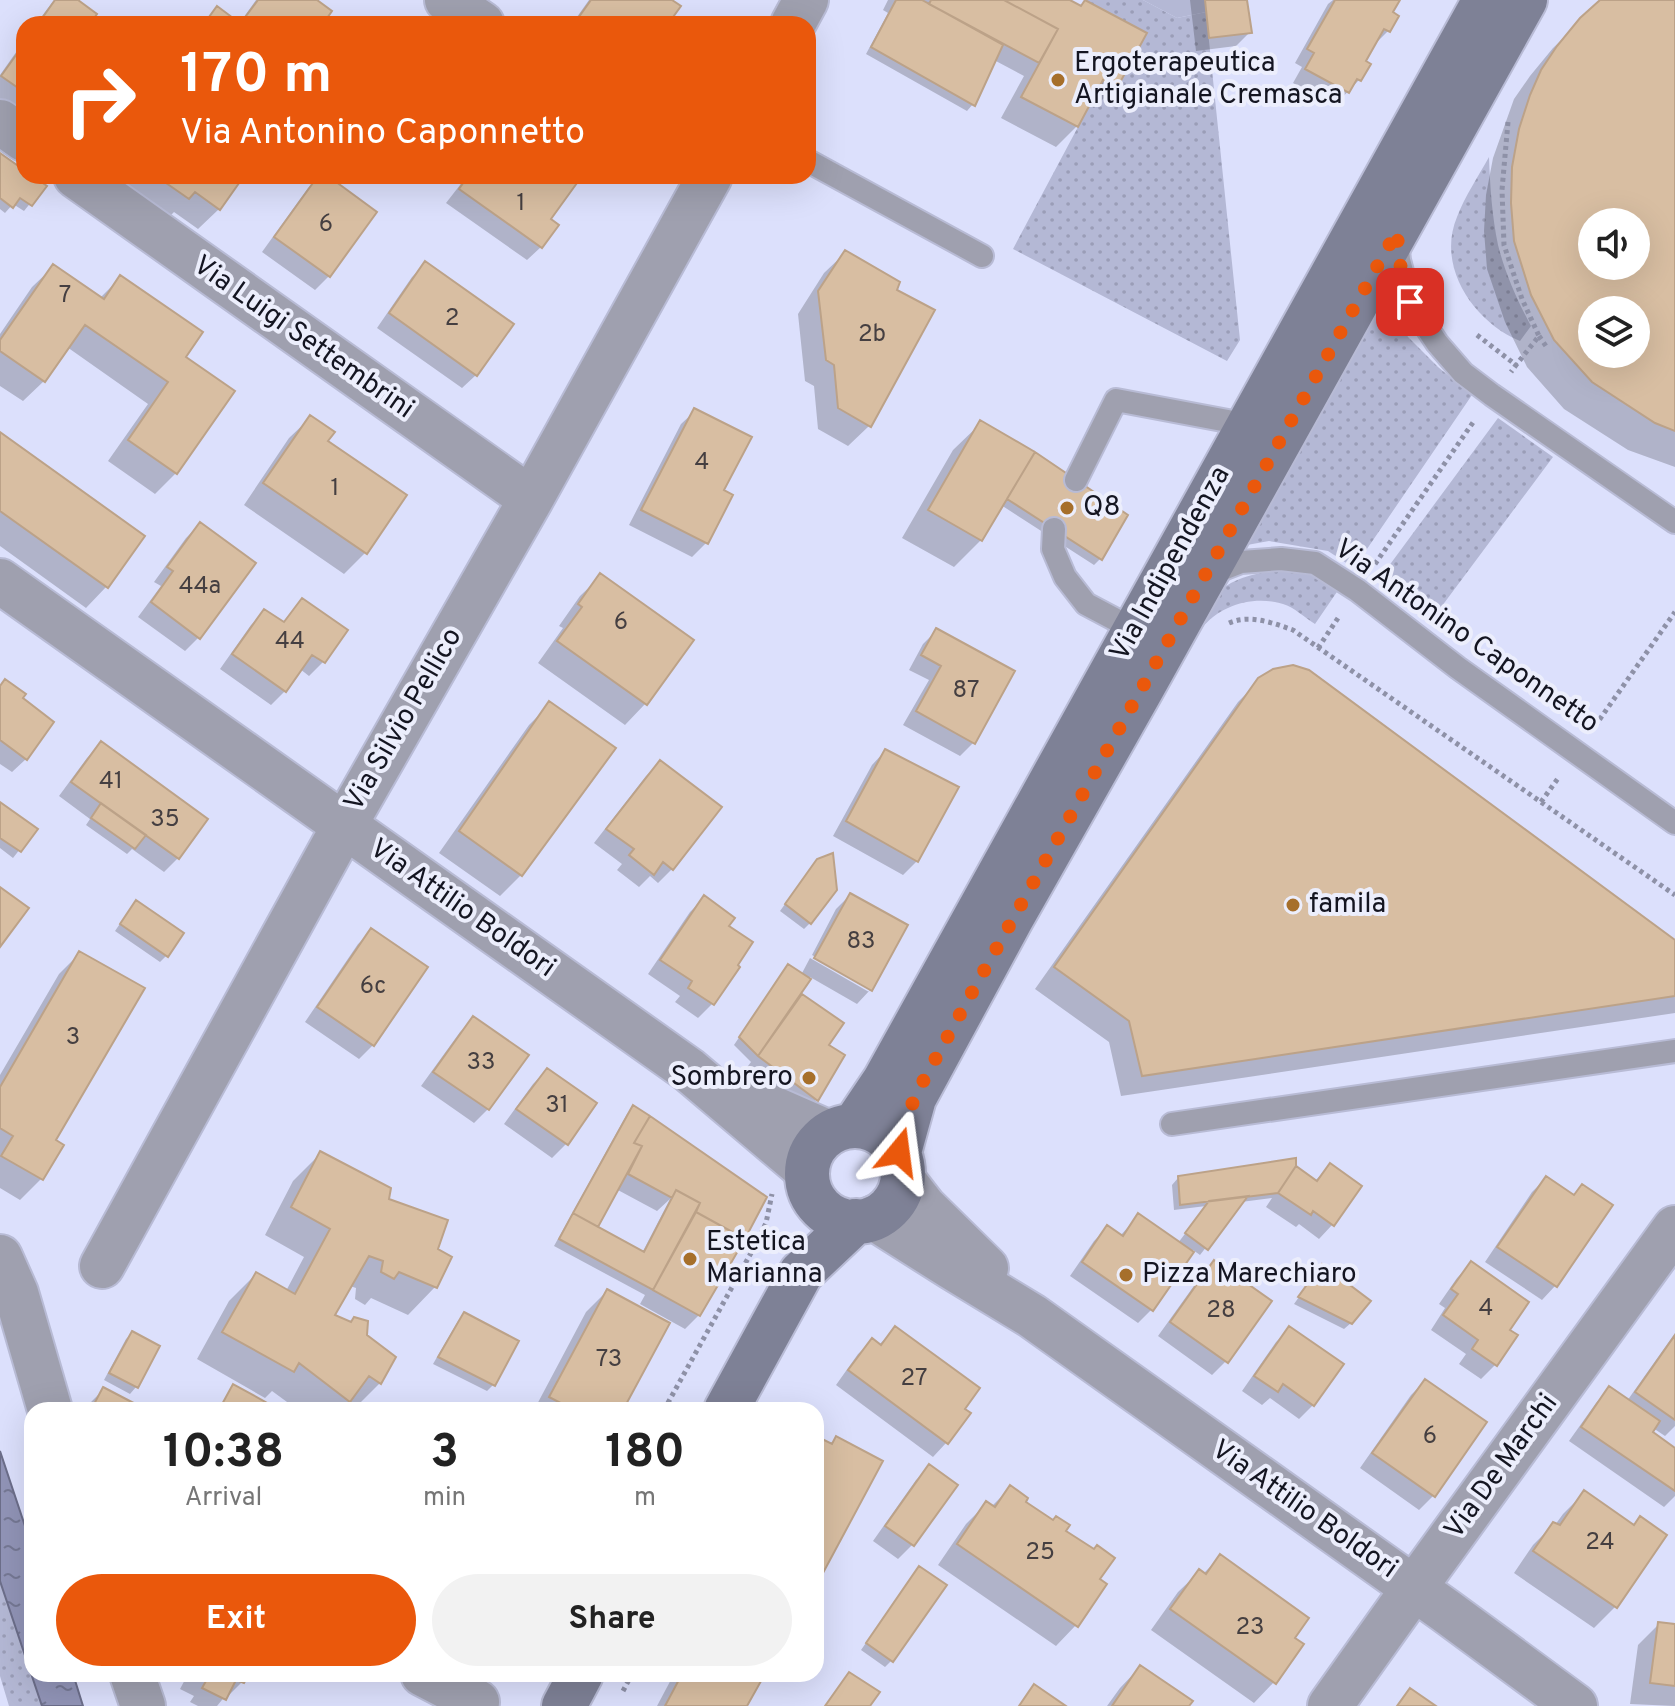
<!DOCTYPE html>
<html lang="en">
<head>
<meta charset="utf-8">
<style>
	:root { --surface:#fff; --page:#f2f2f2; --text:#222; --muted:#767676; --accent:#ea580c }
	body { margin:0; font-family:Overpass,sans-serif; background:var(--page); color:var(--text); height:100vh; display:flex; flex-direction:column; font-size:30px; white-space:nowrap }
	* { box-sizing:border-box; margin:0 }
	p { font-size:26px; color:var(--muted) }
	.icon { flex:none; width:44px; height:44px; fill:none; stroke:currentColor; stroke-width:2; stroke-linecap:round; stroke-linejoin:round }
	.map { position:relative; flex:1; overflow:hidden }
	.sheet { position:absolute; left:24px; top:1402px; width:800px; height:280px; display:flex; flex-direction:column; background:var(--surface); border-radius:24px; box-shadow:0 8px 32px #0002 }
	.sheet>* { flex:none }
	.hud { position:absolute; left:16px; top:16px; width:800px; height:168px; border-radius:24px; box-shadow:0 8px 32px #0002; background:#ea580c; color:#fff; overflow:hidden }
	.tools { position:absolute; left:1578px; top:208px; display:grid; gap:16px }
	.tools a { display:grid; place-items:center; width:72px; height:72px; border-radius:50%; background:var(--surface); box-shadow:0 8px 32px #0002; font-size:40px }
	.pin { position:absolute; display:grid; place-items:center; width:68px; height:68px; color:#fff; margin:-34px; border-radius:16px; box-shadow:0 4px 12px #0006 }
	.me { position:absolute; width:88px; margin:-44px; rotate:16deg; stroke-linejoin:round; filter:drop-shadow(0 0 6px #0008) }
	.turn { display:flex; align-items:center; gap:28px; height:168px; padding:0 32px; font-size:36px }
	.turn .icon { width:104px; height:104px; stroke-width:2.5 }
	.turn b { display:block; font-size:56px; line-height:68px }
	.eta { display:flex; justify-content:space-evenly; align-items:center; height:136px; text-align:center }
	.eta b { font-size:48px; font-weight:700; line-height:56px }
	.primary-button { display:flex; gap:16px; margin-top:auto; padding:16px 32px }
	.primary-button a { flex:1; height:92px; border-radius:48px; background:var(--accent); color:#fff; font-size:32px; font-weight:700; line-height:92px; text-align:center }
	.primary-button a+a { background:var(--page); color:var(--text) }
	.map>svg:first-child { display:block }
	.grass { fill:url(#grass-dots) }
	.garden { fill:#b4b8d5 }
	.water { fill:url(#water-ripples); stroke:#6c6e8a; stroke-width:2 }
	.shadow { fill:#0003; fill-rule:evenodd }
	.building { fill:#d8bea2; stroke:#bca288; stroke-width:2; fill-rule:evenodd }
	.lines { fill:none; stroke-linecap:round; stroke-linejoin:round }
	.lane-casing { stroke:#b8bbd5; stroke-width:26 }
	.street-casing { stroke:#b8bbd5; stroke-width:48 }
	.secondary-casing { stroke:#b8bbd5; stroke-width:48 }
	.path { stroke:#8e91a7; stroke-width:5; stroke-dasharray:4 4; stroke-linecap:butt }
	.lane { stroke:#9fa0af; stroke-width:22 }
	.street { stroke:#9fa0af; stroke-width:44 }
	.secondary { stroke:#7e8196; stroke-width:44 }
	.route { stroke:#ea580c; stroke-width:14; stroke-dasharray:0 25.2 }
	.poi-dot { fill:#a66f2b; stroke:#eceefc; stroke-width:3 }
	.labels { text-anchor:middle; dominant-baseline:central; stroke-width:8; stroke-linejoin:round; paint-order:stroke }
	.number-label { font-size:24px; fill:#453f41 }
	.poi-label { font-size:28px; fill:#141521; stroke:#eceefc; text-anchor:start }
	.street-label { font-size:28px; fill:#141521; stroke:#eceefc }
</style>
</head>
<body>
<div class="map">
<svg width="1675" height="1706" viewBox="0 0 1675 1706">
	<defs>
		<pattern id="grass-dots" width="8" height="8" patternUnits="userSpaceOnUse" patternTransform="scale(2)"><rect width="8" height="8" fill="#b4b8d5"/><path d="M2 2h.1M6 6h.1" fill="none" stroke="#9a9db7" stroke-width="1.8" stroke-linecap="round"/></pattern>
		<pattern id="water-ripples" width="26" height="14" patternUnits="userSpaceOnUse" patternTransform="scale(2)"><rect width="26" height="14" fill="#9194b7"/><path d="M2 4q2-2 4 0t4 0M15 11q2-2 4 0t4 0" fill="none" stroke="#757894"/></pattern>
	</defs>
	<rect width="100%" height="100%" fill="#dce0fc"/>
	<path class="grass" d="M1085,0H1143L1177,18L1206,12L1240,340L1227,361L1013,249L1103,80L1117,88L1146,33Z
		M1489,157C1490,186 1492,216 1498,245C1505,273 1517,300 1531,326L1520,341C1474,322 1436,267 1457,217C1465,196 1478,177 1489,157Z
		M1382,277L1408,337L1438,367L1472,395L1354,568L1328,551L1269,541L1236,547Z
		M1498,418L1553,457L1433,618L1380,578Z
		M1300,569L1323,576L1341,586L1315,624C1305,618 1294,607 1283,604C1254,595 1220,605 1202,628H1197C1201,619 1205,606 1211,599C1234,573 1268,571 1300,569Z
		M0,1581L42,1706H9L0,1676Z"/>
	<path class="garden" d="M1143,0H1205L1206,12L1177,18Z"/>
	<path class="water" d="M0,1451L32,1547V1674H73L83,1706H42L0,1581Z"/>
	<path class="shadow" d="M54,0H74L88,24H36Z
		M256,0H313L321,24H239Z
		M589,0H669L666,24H572Z
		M888,0H1066L1115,87L1094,108L1088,104L1077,126L1056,147L1001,118L1024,76L994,60L973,104L967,111L866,54L888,13L883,10Z
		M1190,0H1245L1250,32L1236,46L1196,51Z
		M1333,0H1398L1391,12L1388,31L1374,45L1363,62L1359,80L1334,106L1293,83L1302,67L1295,63L1328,4Z
		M1603,0H1675V467L1628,450L1564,409L1527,367L1505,322L1487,269L1484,231L1486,195L1493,158L1514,99L1530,76L1553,48ZM1592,222H1636V266H1592ZM1592,310H1636V354H1592Z
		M24,41V111L21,113L0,99V75Z
		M0,155L24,172V176H29L44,186L24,211L13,204L5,213L0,209Z
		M106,176H242L219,209L198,229L174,212L167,219Z
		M320,176H324L329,276L315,290L262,252L308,188Z
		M467,176H488L496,181L499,176H580L549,220L541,247L527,260L446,203Z
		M845,253L869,426L848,446L818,429L814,386L805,381L798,314L824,273Z
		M426,263L476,375L462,388L377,328L412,277Z
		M53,267L100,298L121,277L183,357L233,391L176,473L155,494L108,461L148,404L67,347L44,381L23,401L0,386V334L32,287Z
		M695,411L721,491L730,496L706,543L692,557L629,525L681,424Z
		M310,418L326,442L404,496L365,553L344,574L244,505L289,438Z
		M981,423L1125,516L1100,559L1094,565L1001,505L981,540L954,567L902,538L953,450Z
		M0,434L106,587L86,608L0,546Z
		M200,524L199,637L185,651L138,617L161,586L154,582L186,538Z
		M601,576L691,640L645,704L625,725L538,663L563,628L559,626L580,596Z
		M302,600L345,630L323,662L309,676L300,669L285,691L271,705L220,669L251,625L265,612L282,623Z
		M937,630L974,742L960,756L903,725L929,680L909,670L923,644Z
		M1260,680L1675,942V1013L1121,1096L1109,1042L1035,989L1238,702Z
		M0,687L21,699L26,759L12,772L0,764Z
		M550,704L521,875L500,896L439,853L529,725Z
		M101,744L178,858L164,872L132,849L127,854L86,825L90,819L59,796L87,758Z
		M885,751L917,861L903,875L833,836L872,765Z
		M660,763L672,869L658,883L650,876L639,887L617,870L622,864L594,843L646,776Z
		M0,805L35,830L13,858L0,848Z
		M811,868L810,923L804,929L780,911Z
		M850,895L870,990L857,1004L810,977L791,1004L793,1006L802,996L826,1046L817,1099L803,1113L745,1070L751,1062L734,1045L782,973L801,975L810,958L869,992V987L812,955L836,909Z
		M704,898L727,926L735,966L737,968L712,1004L698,1018L675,1002L680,996L648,974L690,912Z
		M130,909L166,956L160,962L115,931Z
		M372,931L426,968L373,1045L359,1059L305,1022L358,944Z
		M80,953L54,1141L61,1145L41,1179L20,1200L0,1188V1075L59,974Z
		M474,1019L488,1109L474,1123L421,1086L460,1032Z
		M547,1070L595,1103L566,1144L552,1158L504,1124L533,1084Z
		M634,1107L764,1197L699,1315L685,1329L640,1304L645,1295L554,1246L627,1114ZM616,1189L657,1211L670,1199L642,1253L595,1227Z
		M320,1154L386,1200L436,1250L435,1287L408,1315L371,1298L365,1305L355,1299L356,1288L350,1286L333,1316L365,1336L393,1357L380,1383L353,1410L344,1405L339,1410H298L272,1391L265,1398L197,1359L229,1301L256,1274L286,1291L304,1257L265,1235L293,1181Z
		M1330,1165L1359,1186L1332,1225L1319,1239L1299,1224L1296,1227L1266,1207L1272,1198L1241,1202L1200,1255L1193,1250L1152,1309L1138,1323L1070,1276L1094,1241L1108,1227L1120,1236L1138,1216L1178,1243L1206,1206L1174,1210L1172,1185L1178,1178L1294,1168L1315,1181Z
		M1546,1178L1572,1196L1582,1186L1610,1206L1555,1286L1542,1300L1485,1262L1532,1192Z
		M1214,1263L1226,1361L1212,1375L1158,1336L1201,1276Z
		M1471,1264L1507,1331L1515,1336L1495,1365L1481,1379L1459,1364L1466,1354L1431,1330L1445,1308L1439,1304L1457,1278Z
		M1316,1273L1351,1323L1344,1329L1294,1304Z
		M607,1291L620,1410H534L586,1312Z
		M464,1314L493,1385L487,1391L433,1364L458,1321Z
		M895,1328L962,1409L968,1414L946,1443L933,1457L836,1385L858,1354L872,1341L878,1346Z
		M1290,1329L1313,1405L1299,1419L1270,1398L1262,1405L1242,1391L1276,1342Z
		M132,1333L158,1347L136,1387L130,1394L104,1380L126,1339Z
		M1675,1333V1426L1665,1436L1653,1428L1650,1433L1675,1450V1496L1664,1507L1569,1441L1596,1403L1609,1389L1627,1401Z
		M1425,1381L1485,1422L1433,1496L1419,1510L1360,1468L1411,1395Z
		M104,1389L143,1410H86L90,1403Z
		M930,1467L955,1485L912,1545L898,1559L873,1541L916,1480Z
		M1010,1488L1023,1502L1064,1531L1098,1579L1076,1625L1056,1646L938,1565L966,1524L986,1504L991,1507Z
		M1584,1493L1632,1526L1640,1519L1665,1536L1615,1607L1594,1628L1514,1573L1533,1545L1554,1524L1555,1525L1563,1514Z
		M1220,1557L1292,1638L1274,1682L1254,1703L1151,1630L1178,1592L1199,1572L1203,1574Z
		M913,1575L891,1661L885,1667L861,1650Z
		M1659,1624L1675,1626V1706L1630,1704L1638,1645Z
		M1140,1667L1187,1706H1107L1120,1688Z
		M188,1674H246L242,1682L228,1696L226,1695L217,1706H198L190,1702L194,1696L180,1689Z
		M674,1674H762L745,1706H657Z"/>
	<path class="building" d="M55,0H78L97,14L90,24H38Z
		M258,0H317L332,11L323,24H240Z
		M591,0H672L681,6L668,24H580L576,21Z
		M896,0H922L1003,45L975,106L871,47Z
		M931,0H1004L1058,29L1039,63L929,4Z
		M1004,0H1070L1081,6L1085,0L1147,33L1117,88L1103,80L1078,127L1021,97L1058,29Z
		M1205,0H1247L1252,33L1209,38Z
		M1335,0H1400L1393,12L1399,16L1390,32L1384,29L1366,61L1371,64L1361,81L1357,79L1349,93L1305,69L1314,53L1307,49Z
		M1600,0H1675V431L1655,423L1592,382L1554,340L1531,295L1514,241L1511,203L1512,167L1519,129L1530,95L1541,70L1557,46L1580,18ZM1592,222H1636V266H1592ZM1592,310H1636V354H1592Z
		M217,6L241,24H204Z
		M24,44V92L1,76Z
		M0,153L24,170V176H33L47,186L32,206L20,198L13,208L0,198Z
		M156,176H244L220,210L195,192L189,199Z
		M318,176H328L377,212L330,277L274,237Z
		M468,176H492L498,180L501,176H582L551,219L559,225L542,248L459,189Z
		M845,250L900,282L897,290L935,310L871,427L838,408L834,365L826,360L818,291Z
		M425,261L514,324L477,376L389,313Z
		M53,264L104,299L120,275L203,332L186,357L235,391L177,474L128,440L168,382L85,325L45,382L0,351V340Z
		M694,408L752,437L724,490L733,495L708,544L641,510Z
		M310,415L335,432L328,441L407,495L367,554L263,483Z
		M980,420L1035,452L982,541L928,510Z
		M0,432L145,536L108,588L0,511Z
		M1035,452L1128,515L1102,560L1007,499Z
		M200,522L256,563L200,639L151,602L173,571L167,567Z
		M600,573L694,640L647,705L557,641L582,607L578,604Z
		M302,598L348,630L325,663L312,655L286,692L232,654L264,609L284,622Z
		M936,628L1015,671L975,744L916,711L941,666L921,655Z
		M1293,665L1309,670L1675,940V996L1142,1076L1129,1021L1054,967L1258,678L1273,669Z
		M5,679L26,694L23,698L54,722L27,760L0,740V686Z
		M549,701L616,748L522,876L459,831Z
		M101,741L208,819L179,859L71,782Z
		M885,749L959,787L918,862L846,821Z
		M660,760L722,807L673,870L663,862L654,875L629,855L634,849L606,829Z
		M0,802L38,829L21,852L0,838Z
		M101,803L146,835L135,849L91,818Z
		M833,853L837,890L811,924L785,904L817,859Z
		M0,887L29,908L0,947Z
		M850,893L908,925L872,991L814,958Z
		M704,895L735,918L729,926L753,942L738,965L740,967L714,1005L688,988L692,981L660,960Z
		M136,900L184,933L168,957L120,924Z
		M371,928L428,967L374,1046L317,1007Z
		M79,951L145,988L56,1140L64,1145L43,1180L1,1156L13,1136L0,1128V1087Z
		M788,964L811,979L758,1056L739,1037Z
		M802,994L844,1023L829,1045L845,1055L818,1101L758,1056Z
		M473,1016L529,1055L489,1110L433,1072Z
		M547,1068L597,1103L568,1145L516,1109Z
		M633,1105L650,1116L634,1143L642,1146L598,1227L573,1213Z
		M650,1116L767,1197L745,1239L696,1212L700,1203L676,1190L672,1198L628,1174L642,1146L634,1143Z
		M320,1151L391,1188L389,1199L448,1220L438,1249L452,1257L437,1288L399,1272L394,1279L381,1272L383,1261L369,1256L335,1315L351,1322L354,1317L368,1321L367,1335L396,1357L381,1384L369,1376L350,1402L299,1363L294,1372L222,1332L256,1272L295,1294L330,1229L291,1207Z
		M1296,1158V1166L1278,1193L1180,1205L1178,1176Z
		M1330,1163L1362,1186L1334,1226L1313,1211L1311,1215L1278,1193L1296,1166L1317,1181Z
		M1546,1176L1574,1195L1582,1184L1613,1205L1557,1287L1497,1247Z
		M676,1190L700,1203L653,1290L559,1239L573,1213L644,1252Z
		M1248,1196L1208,1250L1185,1233L1209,1201Z
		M696,1212L745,1239L700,1316L653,1290Z
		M1138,1213L1194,1252L1153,1311L1082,1262L1107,1225L1123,1236Z
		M1214,1260L1272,1301L1228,1363L1170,1322Z
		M1471,1261L1529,1302L1510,1330L1518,1335L1497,1366L1472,1349L1478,1340L1443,1315L1458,1294L1451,1289Z
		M1322,1264L1371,1301L1352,1324L1298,1297Z
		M607,1289L670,1323L623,1410H574L549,1397Z
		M464,1312L519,1341L495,1386L438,1357Z
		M895,1326L980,1388L965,1409L971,1413L948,1444L848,1370L872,1338L881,1345Z
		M1289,1326L1344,1364L1314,1406L1283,1384L1278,1392L1254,1376Z
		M132,1331L160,1346L138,1388L109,1373Z
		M1675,1335V1420L1635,1392Z
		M1425,1379L1487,1422L1435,1497L1372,1453Z
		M233,1384L280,1410H223L220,1408Z
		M1609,1386L1660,1421L1653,1432L1675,1448V1491L1581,1427Z
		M103,1387L147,1410H91Z
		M816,1436L832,1444L836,1436L883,1461L816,1586Z
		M929,1464L958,1485L914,1546L885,1526Z
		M1010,1485L1028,1498L1026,1502L1053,1520L1056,1516L1070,1525L1066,1531L1094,1549L1097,1545L1115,1558L1100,1579L1107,1584L1078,1627L957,1544L986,1501L995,1507Z
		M1584,1490L1634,1525L1640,1516L1667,1535L1617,1608L1533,1551L1553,1522L1560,1525Z
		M1220,1554L1309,1618L1295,1638L1304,1644L1276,1684L1170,1609L1199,1569L1206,1574Z
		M919,1566L947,1585L893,1662L866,1643Z
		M1658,1622L1675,1624V1686L1650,1683Z
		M1140,1665L1193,1701L1189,1706H1112Z
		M849,1672L880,1692L870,1706H825Z
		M249,1674L244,1683L236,1680L226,1700L202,1688L206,1681L192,1675Z
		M682,1674H765L747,1706H665Z
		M1034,1684L1066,1706H1019Z
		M1410,1688L1436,1706H1397Z"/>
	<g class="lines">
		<g class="lane-casing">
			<path id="lane" d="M808,161L982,256
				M1397,240L1399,260L1410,302L1437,343L1463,373L1492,395L1675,522
				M1076,480L1116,400L1249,425L1255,428
				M1054,529L1053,549L1065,577L1086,604L1135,630L1141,632
				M1210,574L1241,562L1281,559L1315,563L1357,590L1458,668L1675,823
				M1172,1124L1675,1051"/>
		</g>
		<g class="street-casing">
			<path id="street" d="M447,0L482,24
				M793,24L806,0
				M0,122L24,139
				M76,176L531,499
				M0,581L689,1070L807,1170
				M738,1093L829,1133
				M903,1180L924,1207L986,1268
				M874,1218L953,1268L1032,1316L1446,1611L1575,1706
				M0,1257L16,1293L50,1410
				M102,1266L344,826L531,499L710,176
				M132,1674L143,1706
				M423,1674L477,1702
				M1330,1706L1414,1588L1675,1228"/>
		</g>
		<g class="secondary-casing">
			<path id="secondary" d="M807 1174a48 48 0 1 1 96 0a48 48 0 1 1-96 0Z
				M854,1126L885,1080L1485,0
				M899,1152L914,1098L1011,919L1141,690L1525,0
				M726,1410L801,1273L856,1221
				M564,1706L581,1674"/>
		</g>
		<path class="path" d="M1508,122L1502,190L1504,245L1522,299L1539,336L1516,365
			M1477,335L1516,365L1511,372
			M1539,336L1548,349
			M1375,564L1474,421
			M1229,623C1250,614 1273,623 1293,630L1675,895
			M1318,648L1340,615
			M1595,726L1675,612
			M1541,802L1559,777
			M664,1410L756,1244L766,1223L772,1194
			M623,1691L632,1674"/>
		<use href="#lane" class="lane"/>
		<use href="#street" class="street"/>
		<use href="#secondary" class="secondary"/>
	</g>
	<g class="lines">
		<path class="route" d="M899,1152L914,1098L970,996L1397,231L1399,260L1410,302"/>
	</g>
	<g class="poi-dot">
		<circle cx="1058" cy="80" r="8"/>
		<circle cx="1067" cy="508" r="8"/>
		<circle cx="1293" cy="905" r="8"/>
		<circle cx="809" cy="1078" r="8"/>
		<circle cx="690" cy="1259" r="8"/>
		<circle cx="1126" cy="1275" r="8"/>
	</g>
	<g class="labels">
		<g class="number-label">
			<text x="521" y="204">1</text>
			<text x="326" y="225">6</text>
			<text x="65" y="296">7</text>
			<text x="452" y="319">2</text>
			<text x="872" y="335">2b</text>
			<text x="702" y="463">4</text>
			<text x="335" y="489">1</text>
			<text x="200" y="587">44a</text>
			<text x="621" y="623">6</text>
			<text x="290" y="642">44</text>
			<text x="966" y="691">87</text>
			<text x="111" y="782">41</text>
			<text x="165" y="820">35</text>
			<text x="861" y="942">83</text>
			<text x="373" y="987">6c</text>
			<text x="73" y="1038">3</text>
			<text x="481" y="1063">33</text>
			<text x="557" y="1106">31</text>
			<text x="1486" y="1309">4</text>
			<text x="1221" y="1311">28</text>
			<text x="609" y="1360">73</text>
			<text x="914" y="1379">27</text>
			<text x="1430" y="1437">6</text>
			<text x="1600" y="1543">24</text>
			<text x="1040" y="1553">25</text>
			<text x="1250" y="1628">23</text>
		</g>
		<g class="poi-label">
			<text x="1074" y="64">Ergoterapeutica<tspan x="1074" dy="32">Artigianale Cremasca</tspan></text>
			<text x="1083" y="508">Q8</text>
			<text x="1309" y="905">famila</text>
			<text x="793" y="1078" text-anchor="end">Sombrero</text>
			<text x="706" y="1243">Estetica<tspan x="706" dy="32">Marianna</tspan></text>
			<text x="1142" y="1275">Pizza Marechiaro</text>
		</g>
		<g class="street-label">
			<text transform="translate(303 338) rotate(35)">Via Luigi Settembrini</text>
			<text transform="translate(1171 564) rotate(-61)">Via Indipendenza</text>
			<text transform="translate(1466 637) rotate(35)">Via Antonino Caponnetto</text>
			<text transform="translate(404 720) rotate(-60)">Via Silvio Pellico</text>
			<text transform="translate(462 909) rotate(35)">Via Attilio Boldori</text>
			<text transform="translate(1502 1467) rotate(-54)">Via De Marchi</text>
			<text transform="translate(1304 1510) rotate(35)">Via Attilio Boldori</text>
		</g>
	</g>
</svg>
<div class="tools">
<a><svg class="icon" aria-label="sound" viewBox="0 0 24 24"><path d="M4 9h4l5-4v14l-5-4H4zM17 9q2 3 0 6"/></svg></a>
<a><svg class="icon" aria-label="layers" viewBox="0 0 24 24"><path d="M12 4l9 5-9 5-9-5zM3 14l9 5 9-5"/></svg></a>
</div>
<div class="pin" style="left:1410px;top:302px;background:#d93025"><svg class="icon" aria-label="arrive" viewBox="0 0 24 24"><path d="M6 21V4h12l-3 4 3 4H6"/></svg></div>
<svg class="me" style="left:899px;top:1152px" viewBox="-20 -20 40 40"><path d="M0-17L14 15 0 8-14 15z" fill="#ea580c" stroke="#fff" stroke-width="4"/></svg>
<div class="hud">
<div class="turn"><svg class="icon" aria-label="right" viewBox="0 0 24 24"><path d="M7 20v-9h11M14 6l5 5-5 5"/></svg><div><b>170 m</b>Via Antonino Caponnetto</div></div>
</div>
<section class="sheet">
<div class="eta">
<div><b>10:38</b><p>Arrival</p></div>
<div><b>3</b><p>min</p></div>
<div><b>180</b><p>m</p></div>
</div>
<div class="primary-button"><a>Exit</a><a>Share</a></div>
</section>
</div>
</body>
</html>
